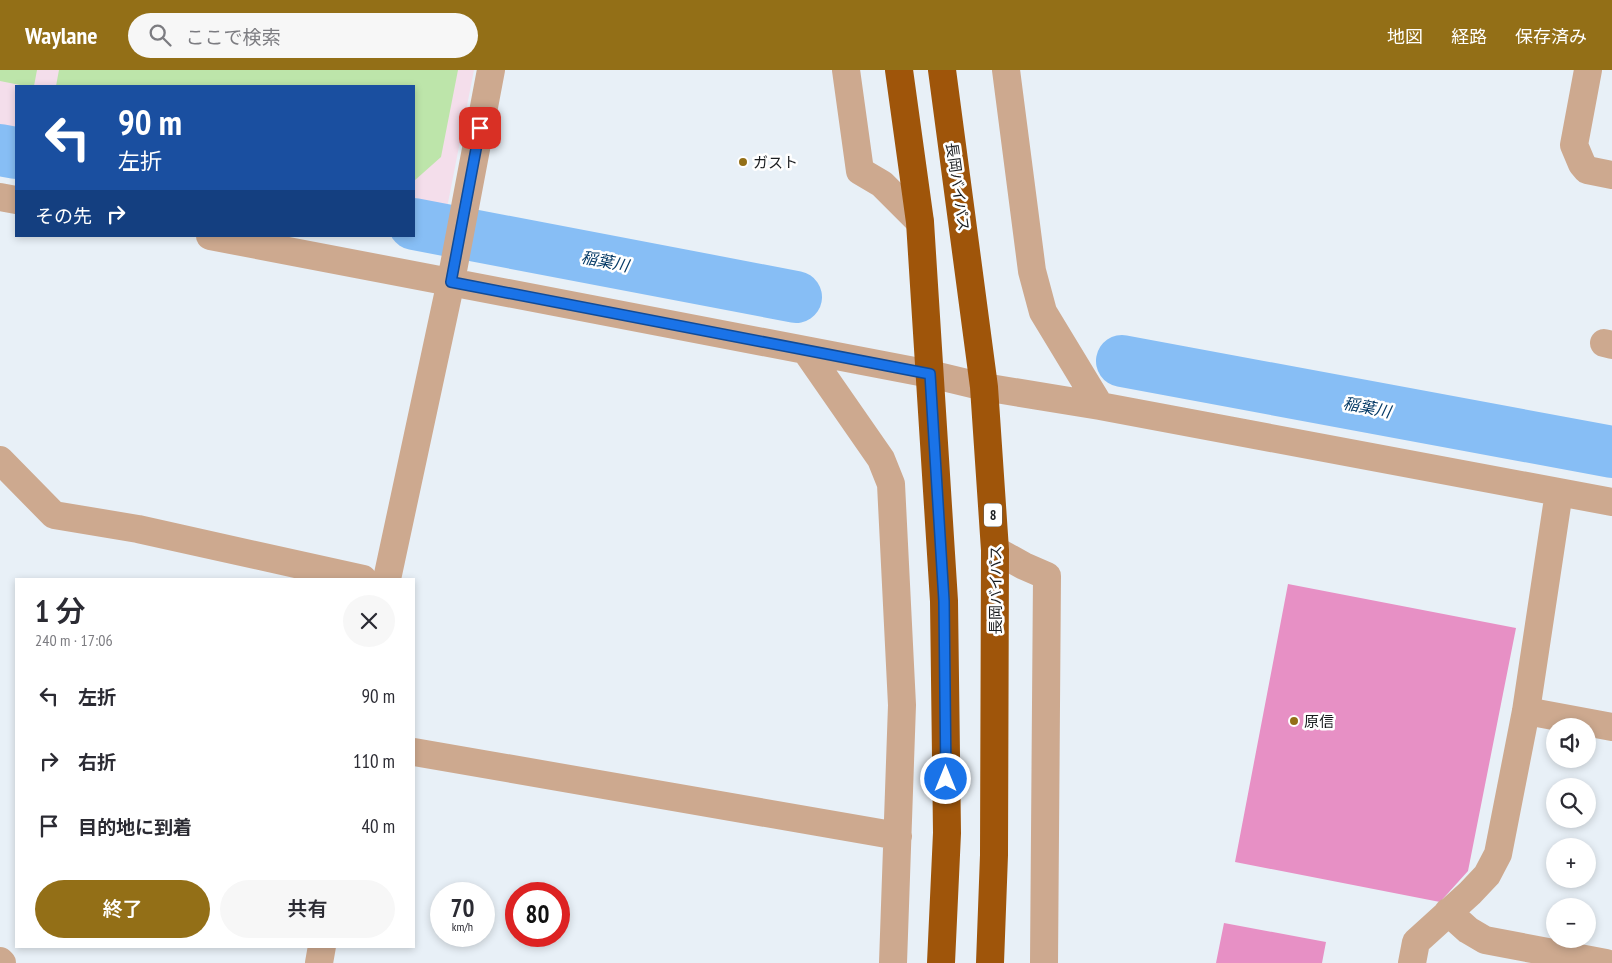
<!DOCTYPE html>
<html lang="ja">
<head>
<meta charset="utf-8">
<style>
	:root { --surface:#fff; --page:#f7f7f7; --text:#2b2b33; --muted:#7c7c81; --accent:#936f17 }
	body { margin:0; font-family:"PT Sans Narrow","Noto Sans JP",sans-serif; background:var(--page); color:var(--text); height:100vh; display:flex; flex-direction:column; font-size:19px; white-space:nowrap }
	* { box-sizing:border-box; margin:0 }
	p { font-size:16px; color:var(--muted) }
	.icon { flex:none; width:28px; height:28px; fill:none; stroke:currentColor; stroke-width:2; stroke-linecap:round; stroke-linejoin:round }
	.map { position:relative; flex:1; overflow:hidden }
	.drawer { position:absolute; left:15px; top:508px; width:400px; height:370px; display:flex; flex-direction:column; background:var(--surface); border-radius:0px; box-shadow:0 2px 8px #0003 }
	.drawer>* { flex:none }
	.banner { position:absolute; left:15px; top:15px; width:400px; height:152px; border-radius:0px; box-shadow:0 2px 8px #0003; background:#1a4fa0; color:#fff; overflow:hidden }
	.fabs { position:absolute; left:1546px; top:648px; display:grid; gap:10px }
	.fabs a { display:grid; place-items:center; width:50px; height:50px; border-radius:50%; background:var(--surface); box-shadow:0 2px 8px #0003; font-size:25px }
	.speed { position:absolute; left:430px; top:812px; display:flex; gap:10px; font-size:25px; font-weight:700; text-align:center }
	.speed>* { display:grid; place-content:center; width:65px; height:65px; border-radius:50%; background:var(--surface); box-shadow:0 2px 8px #0003; line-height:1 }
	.speed small { font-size:12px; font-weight:400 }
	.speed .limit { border:8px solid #d22; background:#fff; color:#111 }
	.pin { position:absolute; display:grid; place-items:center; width:42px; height:42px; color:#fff; margin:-21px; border-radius:10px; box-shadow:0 2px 8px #0006 }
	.me { position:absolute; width:55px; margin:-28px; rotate:0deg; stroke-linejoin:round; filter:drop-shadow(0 0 4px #0008) }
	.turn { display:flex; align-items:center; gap:18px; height:105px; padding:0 20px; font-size:22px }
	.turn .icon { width:65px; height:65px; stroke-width:2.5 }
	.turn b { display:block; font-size:35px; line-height:42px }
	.then { display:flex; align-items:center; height:48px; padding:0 20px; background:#0003; gap:10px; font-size:19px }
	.round { display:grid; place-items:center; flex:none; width:52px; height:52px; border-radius:26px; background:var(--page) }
	.overview { display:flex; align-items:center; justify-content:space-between; height:85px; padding:0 20px }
	h1 { font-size:30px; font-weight:600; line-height:38px }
	.cta { display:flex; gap:10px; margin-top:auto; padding:10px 20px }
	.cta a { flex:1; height:58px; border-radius:30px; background:var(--accent); color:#fff; font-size:20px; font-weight:600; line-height:58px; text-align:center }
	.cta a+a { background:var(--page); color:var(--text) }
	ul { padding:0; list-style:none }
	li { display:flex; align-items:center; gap:15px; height:65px; padding:0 20px }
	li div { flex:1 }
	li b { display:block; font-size:19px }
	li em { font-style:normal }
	header { display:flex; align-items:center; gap:30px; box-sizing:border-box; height:70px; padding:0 25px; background:var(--accent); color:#fff }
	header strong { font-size:24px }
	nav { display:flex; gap:28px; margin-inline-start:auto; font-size:18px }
	.search { width:350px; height:45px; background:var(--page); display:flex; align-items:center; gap:12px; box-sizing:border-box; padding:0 18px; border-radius:28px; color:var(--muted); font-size:19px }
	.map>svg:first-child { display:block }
	.education { fill:#f4deeb }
	.green { fill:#bde5aa }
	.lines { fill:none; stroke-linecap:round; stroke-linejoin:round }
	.river { stroke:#87bef5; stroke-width:52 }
	.building { fill:#e790c5 }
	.minor { stroke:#cda98f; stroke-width:28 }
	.highway { stroke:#9f550a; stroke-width:28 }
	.route-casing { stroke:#114b97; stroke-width:12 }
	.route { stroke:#1a73e8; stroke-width:9 }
	.poi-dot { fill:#936f17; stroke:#fff; stroke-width:2 }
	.labels { text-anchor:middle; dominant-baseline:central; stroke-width:5; stroke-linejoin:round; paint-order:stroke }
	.shield { fill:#fff; stroke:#5f6264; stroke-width:1 }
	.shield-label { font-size:14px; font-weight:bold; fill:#1b1e21 }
	.poi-label { font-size:15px; fill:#1b1e21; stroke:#fff; text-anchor:start }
	.street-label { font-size:15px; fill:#1b1e21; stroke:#fff }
	.water-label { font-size:16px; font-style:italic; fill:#053a66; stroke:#fff }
</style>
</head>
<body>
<header>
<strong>Waylane</strong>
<div class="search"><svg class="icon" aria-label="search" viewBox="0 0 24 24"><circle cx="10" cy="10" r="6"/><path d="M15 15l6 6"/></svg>ここで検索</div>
<nav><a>地図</a><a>経路</a><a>保存済み</a></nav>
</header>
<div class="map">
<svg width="1612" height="893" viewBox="0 0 1612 893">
	<rect width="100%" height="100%" fill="#e8f0f7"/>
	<path class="education" d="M0,0H474L446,143L414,137V16H16V62L0,59Z"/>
	<path class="green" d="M0,0H37L34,16H25L0,11Z
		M59,0H458L441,87L414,111V16H56Z"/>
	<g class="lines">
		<path class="river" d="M0,80L16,83
			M414,154L796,227
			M1122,291L1612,382"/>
	</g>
	<path class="building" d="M1288,514L1516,558L1468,801L1440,832L1235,792Z
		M1224,853L1326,872L1322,893H1216Z"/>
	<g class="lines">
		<path class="minor" d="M846,0L860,101L882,114L920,152
			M1006,0L1032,201L1043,242L1100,336
			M1588,0L1574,75L1582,94L1587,100L1612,105
			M0,127L16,130
			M210,166L930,304L984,317L1100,336L1612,432
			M1604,273L1612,275
			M806,281L881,389L891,414L902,635L893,893
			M0,390L54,445L138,459L363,509
			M995,480L1024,496L1047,506L1044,893
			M387,509L451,211L491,0
			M1526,641L1612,657
			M414,682L898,766
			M1448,842L1468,860L1485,870L1606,893
			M0,891L2,893
			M319,893L322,876
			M1412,893L1416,872L1470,823L1487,805L1498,784L1526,641L1559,422"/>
		<path class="highway" d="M899,0L920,152L944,531L947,763L941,893
			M942,0L984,317L995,480L994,785L990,893"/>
	</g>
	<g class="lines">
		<g class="route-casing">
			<path id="route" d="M480,58L451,212L930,304L944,531L946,709"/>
		</g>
		<use href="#route" class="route"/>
	</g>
	<g class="poi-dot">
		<circle cx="743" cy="92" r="5"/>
		<circle cx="1294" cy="651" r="5"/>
	</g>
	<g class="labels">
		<rect class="shield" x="984" y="433.5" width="18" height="23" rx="4"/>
		<g class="shield-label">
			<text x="993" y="445">8</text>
		</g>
		<g class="poi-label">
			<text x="753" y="92">ガスト</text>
			<text x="1304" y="651">原信</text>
		</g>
		<g class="street-label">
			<text transform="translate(958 117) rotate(82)">長岡バイパス</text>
			<text transform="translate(995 520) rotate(-90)">長岡バイパス</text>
		</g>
		<g class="water-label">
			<text transform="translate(605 191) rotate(11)">稲葉川</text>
			<text transform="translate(1367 337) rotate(11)">稲葉川</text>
		</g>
	</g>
</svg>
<div class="fabs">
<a><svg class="icon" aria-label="sound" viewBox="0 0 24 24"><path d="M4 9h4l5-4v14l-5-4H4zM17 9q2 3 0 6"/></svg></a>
<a><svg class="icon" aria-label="search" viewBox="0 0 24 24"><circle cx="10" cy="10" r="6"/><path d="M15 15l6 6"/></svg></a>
<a>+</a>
<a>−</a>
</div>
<div class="speed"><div>70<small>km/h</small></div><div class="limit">80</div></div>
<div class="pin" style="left:480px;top:58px;background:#d93025"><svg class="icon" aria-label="arrive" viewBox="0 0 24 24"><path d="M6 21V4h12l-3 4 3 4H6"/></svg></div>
<svg class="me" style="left:946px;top:709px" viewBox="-20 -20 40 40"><circle r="17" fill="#1a73e8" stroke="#fff" stroke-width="3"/><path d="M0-11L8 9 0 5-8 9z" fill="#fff"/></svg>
<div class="banner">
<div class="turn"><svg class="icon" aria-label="left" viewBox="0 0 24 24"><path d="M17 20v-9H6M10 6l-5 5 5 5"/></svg><div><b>90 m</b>左折</div></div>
<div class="then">その先<svg class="icon" aria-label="right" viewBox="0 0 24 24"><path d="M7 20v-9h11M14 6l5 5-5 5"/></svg></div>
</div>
<section class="drawer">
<div class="overview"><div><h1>1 分</h1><p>240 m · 17:06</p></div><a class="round"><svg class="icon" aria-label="close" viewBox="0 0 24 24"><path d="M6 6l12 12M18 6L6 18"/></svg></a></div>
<ul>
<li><svg class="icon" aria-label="left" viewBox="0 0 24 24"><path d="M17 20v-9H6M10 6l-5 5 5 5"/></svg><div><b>左折</b></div><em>90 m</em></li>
<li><svg class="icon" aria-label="right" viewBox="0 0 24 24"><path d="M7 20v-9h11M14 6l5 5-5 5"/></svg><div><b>右折</b></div><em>110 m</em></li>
<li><svg class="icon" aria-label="arrive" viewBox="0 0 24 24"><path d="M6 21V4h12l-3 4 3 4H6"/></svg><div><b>目的地に到着</b></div><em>40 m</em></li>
</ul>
<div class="cta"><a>終了</a><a>共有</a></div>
</section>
</div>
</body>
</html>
